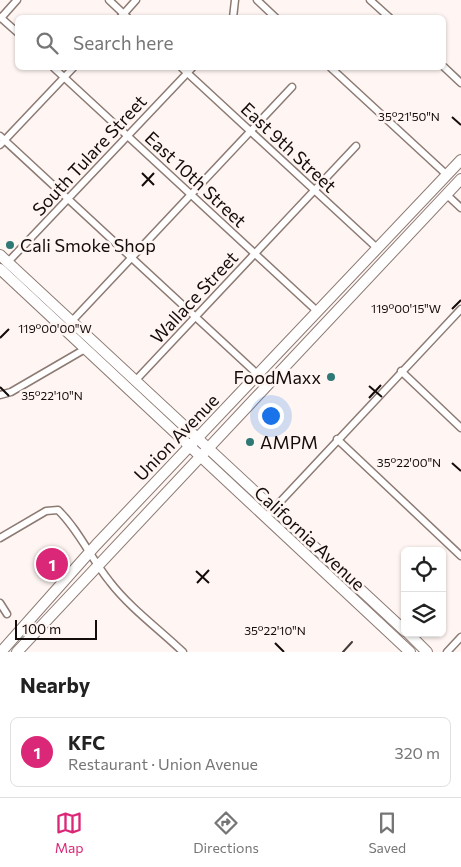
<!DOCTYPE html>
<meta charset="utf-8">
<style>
:root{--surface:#fff;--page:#f2f2f2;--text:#222;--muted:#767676;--line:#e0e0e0;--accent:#db2777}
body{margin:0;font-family:Commissioner,sans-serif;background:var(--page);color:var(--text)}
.controls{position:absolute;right:15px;bottom:15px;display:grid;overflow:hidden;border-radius:8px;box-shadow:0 1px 4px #0004}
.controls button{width:45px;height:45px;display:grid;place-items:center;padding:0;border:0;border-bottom:1px solid var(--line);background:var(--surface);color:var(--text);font:25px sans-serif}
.scale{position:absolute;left:15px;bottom:12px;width:82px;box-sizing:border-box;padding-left:5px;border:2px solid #130c0a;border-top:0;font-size:14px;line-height:18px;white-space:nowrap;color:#130c0a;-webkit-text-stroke:4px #fff6f3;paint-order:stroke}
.you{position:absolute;left:270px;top:415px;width:18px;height:18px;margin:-12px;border:4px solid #fff;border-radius:50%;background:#1a73e8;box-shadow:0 0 0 8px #1a73e833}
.badge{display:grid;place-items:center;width:32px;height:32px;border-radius:50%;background:var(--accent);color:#fff;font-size:16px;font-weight:700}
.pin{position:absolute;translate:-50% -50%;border:2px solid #fff;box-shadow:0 1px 5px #0006}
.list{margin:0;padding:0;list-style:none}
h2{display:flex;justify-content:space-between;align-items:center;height:65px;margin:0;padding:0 20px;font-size:21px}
h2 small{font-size:16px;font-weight:400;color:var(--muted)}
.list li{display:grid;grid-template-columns:32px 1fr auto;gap:15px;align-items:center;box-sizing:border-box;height:70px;margin:0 10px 10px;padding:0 10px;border:1px solid var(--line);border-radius:8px}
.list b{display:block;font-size:19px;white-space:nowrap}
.list p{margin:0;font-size:16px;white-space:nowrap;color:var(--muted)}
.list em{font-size:16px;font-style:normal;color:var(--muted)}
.icon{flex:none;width:28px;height:28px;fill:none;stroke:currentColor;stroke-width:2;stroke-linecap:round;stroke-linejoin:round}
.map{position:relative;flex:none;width:461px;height:652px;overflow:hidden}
.search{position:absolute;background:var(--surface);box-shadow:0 1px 4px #0004;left:15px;right:15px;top:15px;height:55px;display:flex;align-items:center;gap:12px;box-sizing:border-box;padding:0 18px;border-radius:8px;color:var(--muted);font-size:19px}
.sheet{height:145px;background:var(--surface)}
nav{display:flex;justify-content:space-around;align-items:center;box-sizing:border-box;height:70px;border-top:1px solid var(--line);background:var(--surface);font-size:14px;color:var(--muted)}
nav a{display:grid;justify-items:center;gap:2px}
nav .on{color:var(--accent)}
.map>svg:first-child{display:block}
</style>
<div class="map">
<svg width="461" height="652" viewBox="0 0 461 652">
<rect width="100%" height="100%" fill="#fff6f3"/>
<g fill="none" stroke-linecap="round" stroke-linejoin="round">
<g stroke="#8d7a73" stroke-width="9">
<g id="minor">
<path d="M109,0L128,18"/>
<path d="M257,0L276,18"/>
<path d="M370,0L390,18"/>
<path d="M0,17L18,33"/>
<path d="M1,18L17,0"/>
<path d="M120,18L136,0"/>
<path d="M233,18L235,0"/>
<path d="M444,67L461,83"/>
<path d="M54,68L318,312"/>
<path d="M182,68L377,248"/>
<path d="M331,68L447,175"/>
<path d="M0,136L268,384"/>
<path d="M0,145L73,68"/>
<path d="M446,194L461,208"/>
<path d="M8,262L192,68"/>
<path d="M72,321L292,87"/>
<path d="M401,371L461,428"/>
<path d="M136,380L356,146"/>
<path d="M0,395L11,392L85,349"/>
<path d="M337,439L461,556"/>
<path d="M265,518L461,309"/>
<path d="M0,538L46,511L58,510C79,530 91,559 110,582C130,608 159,629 183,652"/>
<path d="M0,603L7,614"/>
<path d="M447,652L461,637"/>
</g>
</g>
<g stroke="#8d7a73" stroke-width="12">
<g id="primary">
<path d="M0,255L405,631"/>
<path d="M0,269L410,652"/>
<path d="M408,633L427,652"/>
</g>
</g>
<g stroke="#8d7a73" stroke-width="12">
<g id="trunk">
<path d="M1,652L96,545L461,160"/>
<path d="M17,652L461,179"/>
</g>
</g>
<use href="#minor" stroke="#fff" stroke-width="6"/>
<use href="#primary" stroke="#fff" stroke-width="10"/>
<use href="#trunk" stroke="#fff" stroke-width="10"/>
<path stroke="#433c39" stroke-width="2" d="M343,652L352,642"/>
</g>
<path fill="none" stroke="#130c0a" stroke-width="2" d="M452,117L461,125M142,173L154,185M142,186L154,173M452,309L461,300M0,338L9,329M369,386L382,397M0,387L9,396M369,398L381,385M452,463L461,471M196,571L209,583M197,583L209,570M275,643L284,652"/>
<g fill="#2e7875" stroke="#fff6f3" stroke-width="2">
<circle cx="10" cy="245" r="5"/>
<circle cx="331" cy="377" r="5"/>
<circle cx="250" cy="442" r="5"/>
</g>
<g text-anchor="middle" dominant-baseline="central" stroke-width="5" stroke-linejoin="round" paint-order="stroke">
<g font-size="18" fill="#130c0a" stroke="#fff6f3">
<text transform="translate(289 147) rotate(43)">East 9th Street</text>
<text transform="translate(89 155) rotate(-47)">South Tulare Street</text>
<text transform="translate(196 179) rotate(43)">East 10th Street</text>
<text transform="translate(194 297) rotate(-47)">Wallace Street</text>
<text transform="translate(176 437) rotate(-46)">Union Avenue</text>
<text transform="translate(310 538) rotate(43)">California Avenue</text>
</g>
<g font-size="18" fill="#130c0a" stroke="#fff6f3" text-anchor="start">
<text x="20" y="245">Cali Smoke Shop</text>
<text x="321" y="377" text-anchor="end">FoodMaxx</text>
<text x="260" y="442">AMPM</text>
</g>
</g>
<g font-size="12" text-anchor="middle" fill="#130c0a" stroke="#fff6f3" stroke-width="5" stroke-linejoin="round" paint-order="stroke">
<text x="409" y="121">35°21'50"N</text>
<text x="406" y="313">119°00'15"W</text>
<text x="55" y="333">119°00'00"W</text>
<text x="52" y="400">35°22'10"N</text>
<text x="409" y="467">35°22'00"N</text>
<text x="275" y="635">35°22'10"N</text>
</g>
</svg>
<div class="controls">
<button><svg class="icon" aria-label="locate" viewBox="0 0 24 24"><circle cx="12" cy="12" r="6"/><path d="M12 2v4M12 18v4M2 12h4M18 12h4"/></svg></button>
<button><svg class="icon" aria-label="layers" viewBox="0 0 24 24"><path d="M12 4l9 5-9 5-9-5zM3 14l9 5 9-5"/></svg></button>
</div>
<div class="scale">100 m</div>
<div class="you"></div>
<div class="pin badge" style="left:52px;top:564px">1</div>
<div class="search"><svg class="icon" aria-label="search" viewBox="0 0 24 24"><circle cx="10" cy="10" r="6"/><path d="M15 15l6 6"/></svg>Search here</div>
</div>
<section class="sheet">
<h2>Nearby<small></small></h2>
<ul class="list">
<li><span class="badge">1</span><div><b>KFC</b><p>Restaurant · Union Avenue</p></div><em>320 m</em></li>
</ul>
</section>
<nav>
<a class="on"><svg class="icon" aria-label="map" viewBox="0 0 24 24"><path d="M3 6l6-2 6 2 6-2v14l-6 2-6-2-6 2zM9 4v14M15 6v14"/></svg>Map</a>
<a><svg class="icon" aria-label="directions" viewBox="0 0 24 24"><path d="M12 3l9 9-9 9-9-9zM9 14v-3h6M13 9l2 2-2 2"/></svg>Directions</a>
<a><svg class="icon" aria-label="saved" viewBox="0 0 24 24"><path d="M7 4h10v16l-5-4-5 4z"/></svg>Saved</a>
</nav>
